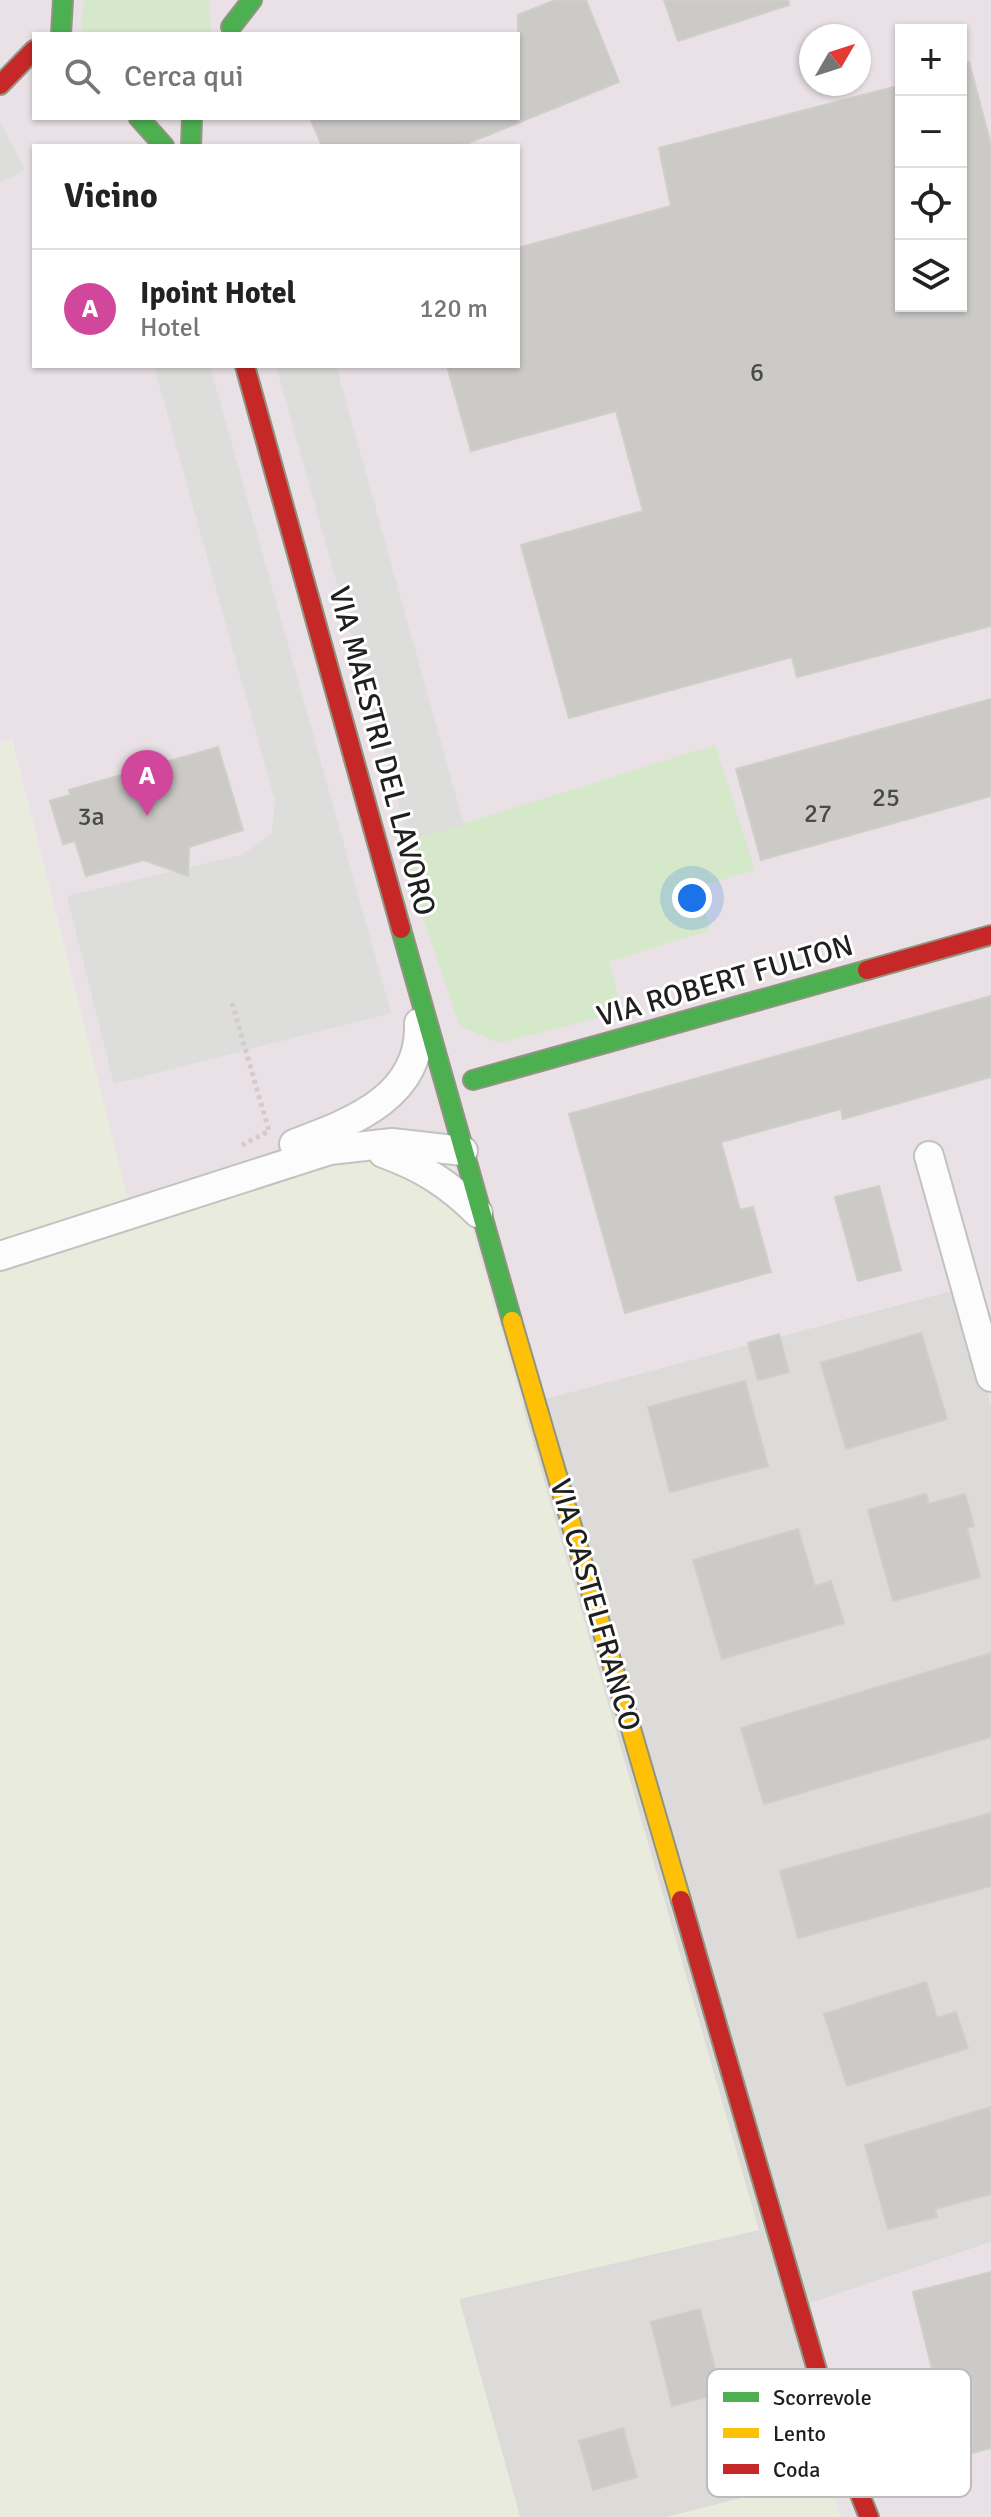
<!DOCTYPE html>
<html lang="it">
<meta charset="utf-8">
<style>
:root{--surface:#fff;--page:#f6f6f6;--text:#222;--muted:#767676;--line:#e0e0e0;--accent:#676765}
body{margin:0;font-family:Signika,sans-serif;background:var(--page);color:var(--text)}
.controls{position:absolute;right:24px;top:24px;display:grid;overflow:hidden;border-radius:0px;box-shadow:0 2px 6px #0004}
.controls button{width:72px;height:72px;display:grid;place-items:center;padding:0;border:0;border-bottom:2px solid var(--line);background:var(--surface);color:var(--text);font:40px sans-serif}
.compass{position:absolute;left:799px;top:24px;width:72px;height:72px;border-radius:50%;background:var(--surface);box-shadow:0 2px 6px #0004;rotate:51deg}
.you{position:absolute;left:692px;top:898px;width:28px;height:28px;margin:-20px;border:6px solid #fff;border-radius:50%;background:#1a73e8;box-shadow:0 0 0 12px #1a73e833}
.badge{display:grid;place-items:center;width:52px;height:52px;border-radius:50%;background:var(--accent);color:#fff;font-size:26px;font-weight:700}
.pin{position:absolute;translate:-50% -66px;filter:drop-shadow(0 2px 4px #0008)}
.pin::after{content:'';position:absolute;top:42px;width:28px;height:24px;background:inherit;clip-path:polygon(0 0,100% 0,50% 100%)}
.list{margin:0;padding:0;list-style:none}
h2{display:flex;justify-content:space-between;align-items:center;height:104px;margin:0;padding:0 32px;font-size:34px}
h2 small{font-size:26px;font-weight:400;color:var(--muted)}
.list li{display:grid;grid-template-columns:52px 1fr auto;gap:24px;align-items:center;box-sizing:border-box;height:120px;padding:0 32px;border-top:2px solid var(--line)}
.list b{display:block;font-size:30px;white-space:nowrap}
.list p{margin:0;font-size:26px;white-space:nowrap;color:var(--muted)}
.list em{font-size:26px;font-style:normal;color:var(--muted)}
.icon{flex:none;width:44px;height:44px;fill:none;stroke:currentColor;stroke-width:2;stroke-linecap:round;stroke-linejoin:round}
.map{position:relative;flex:none;width:991px;height:2517px;overflow:hidden}
.search{position:absolute;background:var(--surface);box-shadow:0 2px 6px #0004;left:32px;top:32px;width:488px;height:88px;display:flex;align-items:center;gap:20px;box-sizing:border-box;padding:0 28px;border-radius:0px;color:var(--muted);font-size:30px}
.panel{position:absolute;background:var(--surface);box-shadow:0 2px 6px #0004;left:32px;top:144px;width:488px;height:224px;border-radius:0px}
.map>svg:first-child{display:block}
</style>
<div class="map">
<svg width="991" height="2517" viewBox="0 0 991 2517">
<rect width="100%" height="100%" fill="#ecece8"/>
<path fill="#dcdbd9" d="M958,1289L991,1405V2242L802,2306L844,2442L826,2477L667,2517H520L459,2299L758,2230L522,1405Z"/>
<g fill="#e9e1e5" fill-rule="evenodd">
<path d="M0,0H991V1405L957,1289L522,1405L132,1215L12,739L0,742ZM901,30H961V306H901ZM34,34H518V118H34ZM811,36H859V84H811ZM34,146H518V366H34Z"/>
<path d="M991,2242V2517H841L826,2477L844,2441L801,2306Z"/>
</g>
<g fill="#e9ecdc">
<path d="M11,739L132,1215L188,1195L447,1142L759,2230L459,2299L520,2517H0V742Z"/>
<path d="M826,2477L841,2517H667Z"/>
</g>
<g fill="#d5e8c9">
<path d="M85,0H209L211,34H83L81,22Z"/>
<path d="M715,745L755,870L699,887L710,930L609,962L622,1012L499,1043L460,1026L398,844Z"/>
</g>
<g fill="#dddddb">
<path d="M0,122L25,170L0,183Z"/>
<path d="M154,366H210L391,1013L114,1084L67,896L242,855L272,833L275,801Z"/>
<path d="M276,366H336L464,825L409,840Z"/>
</g>
<g fill="#cbcac7" stroke="#cfcec9" stroke-width="2">
<path d="M555,0H586L619,82L461,146H322L310,118H518V15Z"/>
<path d="M664,0H788L789,5L678,41Z"/>
<path d="M969,62L991,145V626L797,677L792,657L569,718L521,545L643,511L616,411L471,451L447,366H518V248L671,206L659,148L901,85V306H961V63Z"/>
<path d="M991,699V796L761,860L736,769Z"/>
<path d="M218,747L243,830L189,847L188,876L144,860L86,876L75,841L63,844L50,801L70,795L69,790Z"/>
<path d="M991,996V1077L843,1119L841,1109L721,1142L740,1210L753,1207L771,1272L625,1313L569,1114Z"/>
<path d="M879,1186L901,1270L858,1281L835,1197Z"/>
<path d="M921,1333L947,1419L846,1449L821,1363Z"/>
<path d="M779,1334L789,1372L758,1380L748,1343Z"/>
<path d="M745,1381L768,1466L670,1492L648,1407Z"/>
<path d="M926,1494L929,1504L965,1494L974,1526L967,1528L980,1577L893,1601L868,1510Z"/>
<path d="M798,1529L815,1586L831,1581L844,1623L722,1659L693,1560Z"/>
<path d="M991,1653V1737L764,1804L741,1728Z"/>
<path d="M991,1813V1886L798,1938L780,1871Z"/>
<path d="M926,1982L937,2018L956,2012L968,2048L847,2086L824,2014Z"/>
<path d="M991,2107V2194L935,2209L937,2217L888,2229L865,2145Z"/>
<path d="M991,2272V2448L954,2458L913,2292Z"/>
<path d="M700,2309L721,2393L672,2406L651,2322Z"/>
<path d="M623,2428L637,2477L593,2490L579,2441Z"/>
</g>
<g fill="none" stroke-linecap="round" stroke-linejoin="round">
<g stroke="#c2c2c0" stroke-width="32">
<g id="street">
<path d="M294,1144C352,1122 422,1097 419,1023"/>
<path d="M383,1153C422,1167 449,1184 478,1213"/>
<path d="M929,1156L991,1377"/>
<path d="M0,1256L330,1150L392,1143L463,1151"/>
</g>
</g>
<g stroke="#909581" stroke-width="22">
<g id="fast">
<path d="M231,27L252,0"/>
<path d="M61,34L63,0"/>
<path d="M139,118L164,146"/>
<path d="M191,146L192,118"/>
<path d="M401,929L512,1321"/>
<path d="M473,1080L867,970"/>
</g>
</g>
<g stroke="#909581" stroke-width="22">
<path id="slow" d="M512,1321L681,1900"/>
</g>
<g stroke="#909581" stroke-width="22">
<g id="jam">
<path d="M0,85L34,50"/>
<path d="M245,366L401,929"/>
<path d="M867,970L991,935"/>
<path d="M681,1900L819,2377L842,2450L869,2517"/>
</g>
</g>
<path stroke="#d5cbc8" stroke-width="5" stroke-dasharray="4 4" stroke-linecap="butt" d="M232,1003L269,1131L242,1145"/>
<use href="#street" stroke="#fcfcfc" stroke-width="28"/>
<use href="#fast" stroke="#4caf50" stroke-width="18"/>
<use href="#slow" stroke="#ffc107" stroke-width="18"/>
<use href="#jam" stroke="#c62828" stroke-width="18"/>
</g>
<g text-anchor="middle" dominant-baseline="central" stroke-width="6" stroke-linejoin="round" paint-order="stroke">
<g font-size="26" fill="#4a4a49">
<text x="757" y="373">6</text>
<text x="886" y="798">25</text>
<text x="818" y="814">27</text>
<text x="91" y="817">3a</text>
</g>
<g font-size="30" fill="#1f1f1f" stroke="#fff">
<text transform="translate(382 751) rotate(75)">VIA MAESTRI DEL LAVORO</text>
<text transform="translate(725 981) rotate(-16)">VIA ROBERT FULTON</text>
<text transform="translate(595 1605) rotate(74)">VIA CASTELFRANCO</text>
</g>
</g>
<rect x="707" y="2369" width="264" height="128" rx="12" fill="#fff" stroke="#bcbcbc" stroke-width="2"/>
<rect x="723" y="2392" width="36" height="10" fill="#4caf50"/>
<rect x="723" y="2428" width="36" height="10" fill="#ffc107"/>
<rect x="723" y="2464" width="36" height="10" fill="#c62828"/>
<g font-size="22" fill="#1f1f1f">
<text x="773" y="2405">Scorrevole</text>
<text x="773" y="2441">Lento</text>
<text x="773" y="2477">Coda</text>
</g>
</svg>
<div class="controls">
<button>+</button>
<button>−</button>
<button><svg class="icon" aria-label="locate" viewBox="0 0 24 24"><circle cx="12" cy="12" r="6"/><path d="M12 2v4M12 18v4M2 12h4M18 12h4"/></svg></button>
<button><svg class="icon" aria-label="layers" viewBox="0 0 24 24"><path d="M12 4l9 5-9 5-9-5zM3 14l9 5 9-5"/></svg></button>
</div>
<svg class="compass" viewBox="-18 -18 36 36"><path d="M0-13l5 13h-10z" fill="#e53935"/><path d="M0 13l5-13h-10z" fill="#767676"/></svg>
<div class="you"></div>
<div class="pin badge" style="left:147px;top:816px;background:#d1479c">A</div>
<div class="search"><svg class="icon" aria-label="search" viewBox="0 0 24 24"><circle cx="10" cy="10" r="6"/><path d="M15 15l6 6"/></svg>Cerca qui</div>
<section class="panel">
<h2>Vicino<small></small></h2>
<ul class="list">
<li><span class="badge" style="background:#d1479c">A</span><div><b>Ipoint Hotel</b><p>Hotel</p></div><em>120 m</em></li>
</ul>
</section>
</div>
